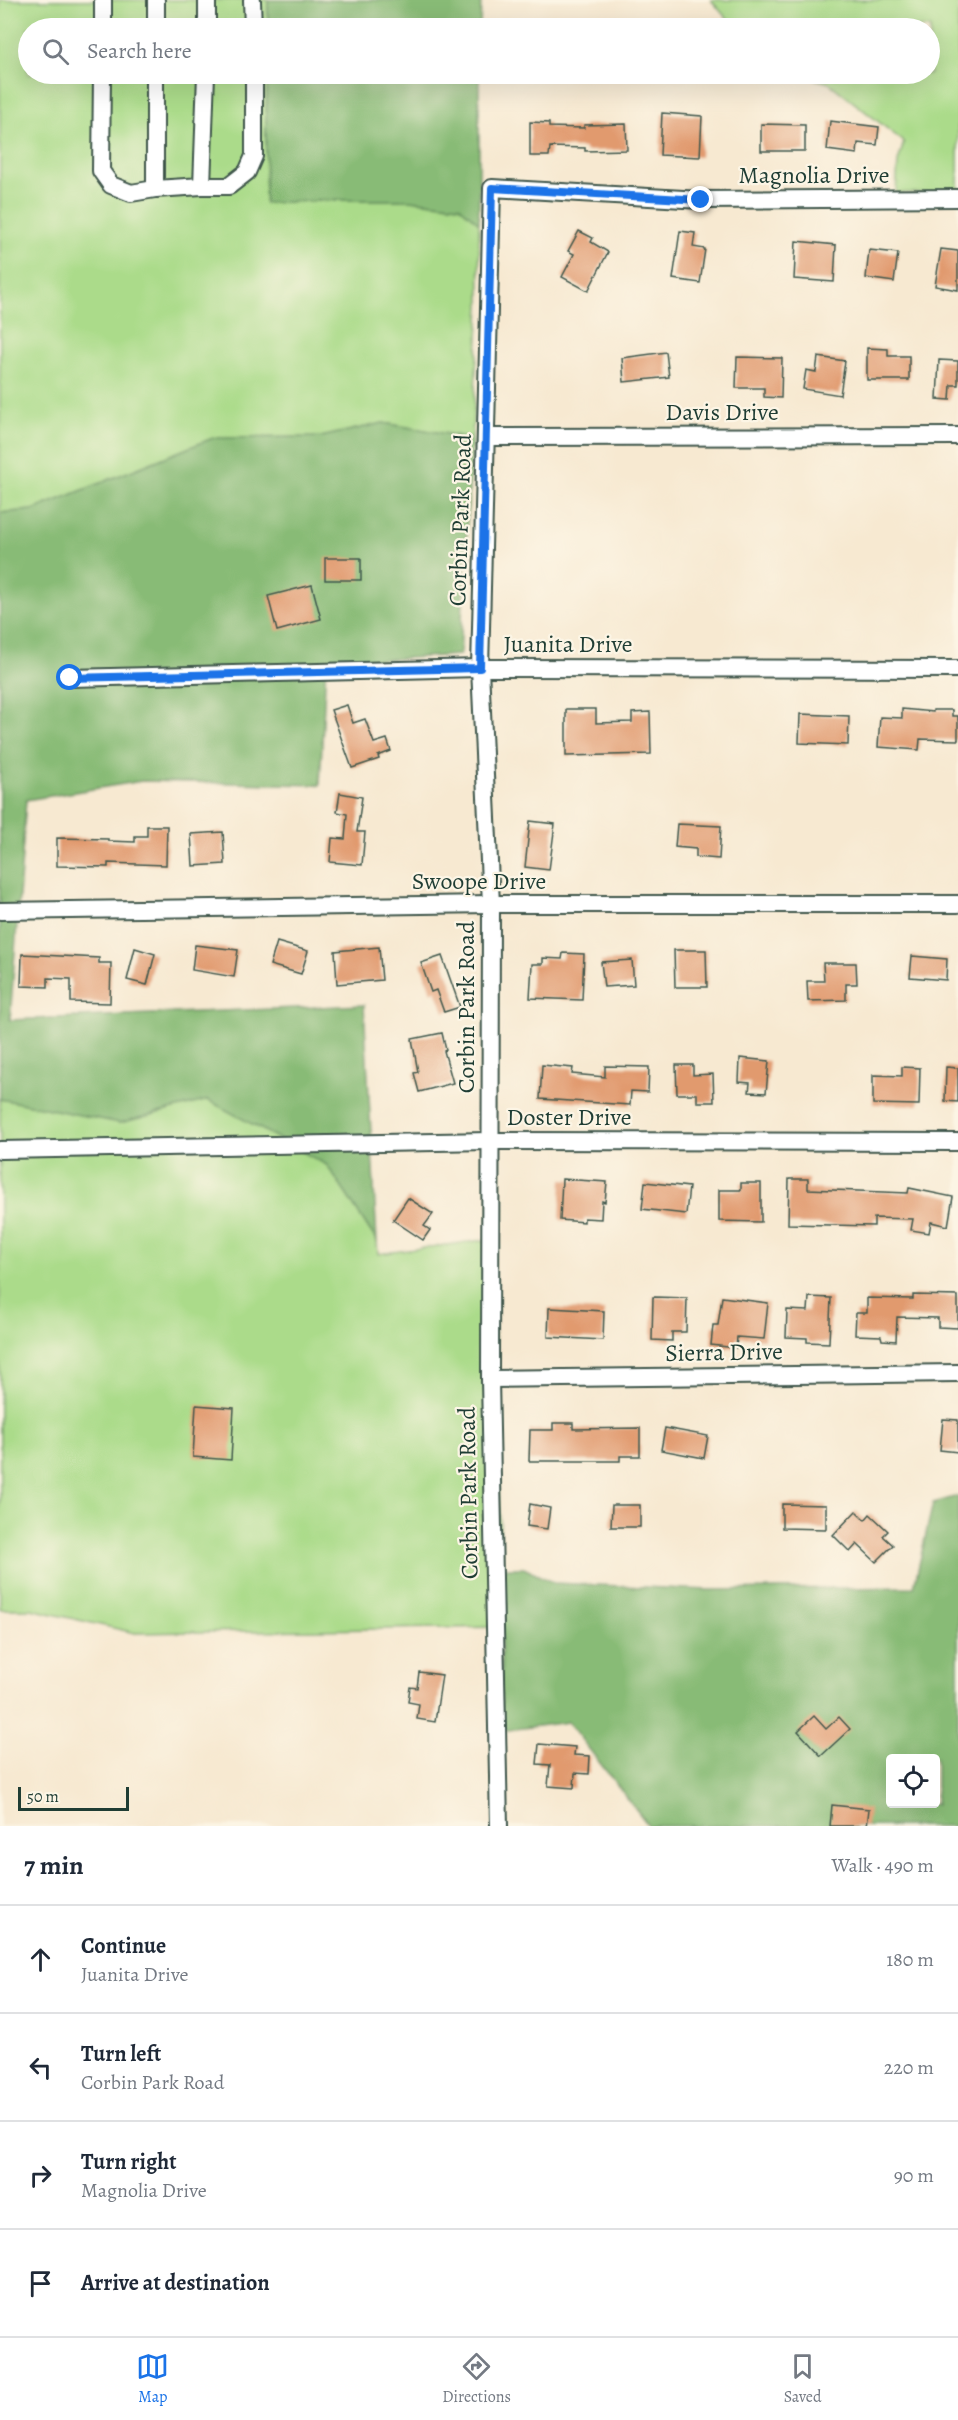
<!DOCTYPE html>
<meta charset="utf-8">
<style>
:root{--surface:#fff;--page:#f6f6f7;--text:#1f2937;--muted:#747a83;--line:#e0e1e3;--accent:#1a73e8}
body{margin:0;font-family:Alegreya,serif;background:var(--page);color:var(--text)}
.controls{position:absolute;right:18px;bottom:18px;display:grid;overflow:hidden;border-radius:6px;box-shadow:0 6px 24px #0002}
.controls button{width:54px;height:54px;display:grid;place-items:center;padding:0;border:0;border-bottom:2px solid var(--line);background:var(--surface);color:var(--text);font:30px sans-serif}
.scale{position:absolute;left:18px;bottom:15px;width:111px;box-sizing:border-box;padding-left:6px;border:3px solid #1f3d34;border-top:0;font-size:16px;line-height:21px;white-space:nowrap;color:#1f3d34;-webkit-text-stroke:4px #fcf5e5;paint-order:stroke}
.stop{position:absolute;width:18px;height:18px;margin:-14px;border:4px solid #1a73e8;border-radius:50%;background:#fff}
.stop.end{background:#1a73e8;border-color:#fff;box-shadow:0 2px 6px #0008}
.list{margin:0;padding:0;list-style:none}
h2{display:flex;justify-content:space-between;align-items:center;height:78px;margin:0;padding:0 24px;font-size:26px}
h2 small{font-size:20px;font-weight:400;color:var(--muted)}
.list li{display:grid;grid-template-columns:39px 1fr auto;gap:18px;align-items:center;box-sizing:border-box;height:108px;padding:0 24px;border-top:2px solid var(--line)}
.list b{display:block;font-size:22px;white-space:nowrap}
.list p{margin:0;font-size:20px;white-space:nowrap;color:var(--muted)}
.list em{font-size:20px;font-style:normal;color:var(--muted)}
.icon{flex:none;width:33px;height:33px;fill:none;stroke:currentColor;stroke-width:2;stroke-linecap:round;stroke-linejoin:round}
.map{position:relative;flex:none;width:958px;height:1826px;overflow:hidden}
.search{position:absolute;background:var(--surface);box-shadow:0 6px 24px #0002;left:18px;right:18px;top:18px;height:66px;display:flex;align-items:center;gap:15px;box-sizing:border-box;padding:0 21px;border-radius:33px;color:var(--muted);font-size:22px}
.sheet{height:510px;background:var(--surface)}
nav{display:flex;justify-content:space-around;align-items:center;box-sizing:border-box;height:84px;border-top:2px solid var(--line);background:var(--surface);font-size:16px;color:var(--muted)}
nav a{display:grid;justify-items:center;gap:3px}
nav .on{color:var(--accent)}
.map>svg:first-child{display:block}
</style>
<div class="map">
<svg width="958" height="1826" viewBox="0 0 958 1826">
<rect width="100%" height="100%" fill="#fcf5e5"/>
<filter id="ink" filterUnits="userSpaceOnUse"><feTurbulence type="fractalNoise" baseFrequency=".0167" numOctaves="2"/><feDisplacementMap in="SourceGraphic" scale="12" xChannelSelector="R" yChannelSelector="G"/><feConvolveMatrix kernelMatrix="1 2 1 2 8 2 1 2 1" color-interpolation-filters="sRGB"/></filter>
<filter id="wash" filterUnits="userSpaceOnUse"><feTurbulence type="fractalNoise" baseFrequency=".008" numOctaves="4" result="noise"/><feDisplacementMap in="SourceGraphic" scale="24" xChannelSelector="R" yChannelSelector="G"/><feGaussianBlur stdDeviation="1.35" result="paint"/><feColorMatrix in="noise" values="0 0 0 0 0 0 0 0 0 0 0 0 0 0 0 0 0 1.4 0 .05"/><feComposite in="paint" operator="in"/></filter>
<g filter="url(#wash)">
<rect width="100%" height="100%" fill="#f7e9d1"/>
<g fill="#abdb8a" stroke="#658c5f" stroke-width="1.5">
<path d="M0,0H268V28H28V74H267L265,203L335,200H410L459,206L479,223L480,305L472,438L383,423L321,437L213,438L33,510L0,513Z"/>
<path d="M711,0H958V192L896,193L898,162L904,142L829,83L797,74H930V28H735Z"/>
<path d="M0,1099L120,1123L208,1100L327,1165L377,1241L378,1254L491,1239L503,1627L135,1633L31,1609H0Z"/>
</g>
<g fill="#88bb76" stroke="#547c55" stroke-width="1.5" fill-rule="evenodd">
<path d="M268,0H481L480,28H268Z"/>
<path d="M267,74H479V223L459,206L410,200H335L265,203Z"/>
<path d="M383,423L472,438L460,655L326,663L320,785L142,781L26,800L10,1020L364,1005L377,1241L327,1165L208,1100L120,1123L0,1099V513L33,510L213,438L321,437Z"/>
<path d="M958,1496V1826H649L568,1722L501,1731V1568H524L554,1583L709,1590L914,1587L933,1503ZM890,1758H936V1804H890Z"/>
</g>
<g id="blocks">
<g fill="#e19a6e">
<path d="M662,113L702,116L700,157L660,155Z"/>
<path d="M830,121L879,127L877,145L858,143L857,154L827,150Z"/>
<path d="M530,122L549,123V127L584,128V125L626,124L627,150L585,151V148L550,147L549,156H530Z"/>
<path d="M761,124L805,125V151H761Z"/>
<path d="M579,231L593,238L591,242L608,252L588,291L562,277L574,254L568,251Z"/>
<path d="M680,231L695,233L693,247L705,249L700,283L673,279Z"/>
<path d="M796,241L836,245L834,282L794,279Z"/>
<path d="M941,249L958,251V290L935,286Z"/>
<path d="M869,250L898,253L894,282L866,278Z"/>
<path d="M867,348L888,349V356H909V380H867Z"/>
<path d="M666,352L669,377L624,382L622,358Z"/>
<path d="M737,357L782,358L781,398L764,397V388H736Z"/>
<path d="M818,357L845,361L840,395L803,389L806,370L816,372Z"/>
<path d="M939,360L958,361V385H951L950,400L937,399Z"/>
<rect x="325" y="558" width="36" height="22"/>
<path d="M312,585L321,619L277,631L268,596Z"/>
<path d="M347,705L353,723L365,719L374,743L387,739L391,751L378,756L379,759L352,768L331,710Z"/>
<path d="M566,709H596V723L632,722V713L650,712L651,754L566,756Z"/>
<path d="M902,709L933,712V710H952V716H958V740L920,739L919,750L878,747L880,717L902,718Z"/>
<path d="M800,714L849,716L848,745L799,743Z"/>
<path d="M340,793L362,797L357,832H365L362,865L330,862L332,838L345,839L347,814L337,812Z"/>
<path d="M530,821L555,824L549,870L525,867Z"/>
<path d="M677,824L721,826L719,859L696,857V849L675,847Z"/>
<path d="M147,826H167L166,865L108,863V867L57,866V838L108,839V841L135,842V836H147Z"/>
<path d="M223,832L225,864L193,866L191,834Z"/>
<path d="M277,942L308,951L301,974L270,965Z"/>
<path d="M195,945L238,950L234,977L192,970Z"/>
<path d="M379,947L382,980L337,984L335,951Z"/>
<path d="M135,948L155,954L147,985L127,980Z"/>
<path d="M674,950H706L707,987H675Z"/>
<path d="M563,953L584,954L582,1000L530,998L532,964H543V958L562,959Z"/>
<path d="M22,954L99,958V963H111L110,1003L71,1002V979L48,978V987L21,986Z"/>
<path d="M442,956L460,1007L444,1012L436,990L431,992L421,963Z"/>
<path d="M912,956L947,959L946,980L910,977Z"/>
<path d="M632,960L634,985L604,987L601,962Z"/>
<path d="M823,963H856L857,984H846V1000L808,1001L807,981H824Z"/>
<path d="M442,1033L446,1050L444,1051L453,1083L419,1092L414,1073L418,1072L412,1039Z"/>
<path d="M740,1058L769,1061L766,1093L749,1092L750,1083L739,1082Z"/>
<path d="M542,1065L573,1068L572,1074L605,1077V1066L649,1067L648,1092L631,1091L630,1105L540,1099Z"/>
<path d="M676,1065H693V1075L713,1074L714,1102H697V1094H677Z"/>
<path d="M902,1067L920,1068L919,1105L873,1104V1075L902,1076Z"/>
<path d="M946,1067L958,1068V1102L945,1101Z"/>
<path d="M562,1179L607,1182L605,1202L602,1201L601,1219L584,1218V1222L560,1220Z"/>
<path d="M789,1179H808V1189L908,1193L909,1188L953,1197L948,1226L931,1222L929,1233L911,1230L913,1219L874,1218V1226L788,1224Z"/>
<path d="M645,1182L689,1187L686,1214L642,1209Z"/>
<path d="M741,1183H761V1222L719,1221V1190H741Z"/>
<path d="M408,1198L433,1214L424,1226L430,1230L423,1240L393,1220Z"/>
<path d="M913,1295L958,1296V1328L938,1327V1318L897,1317L896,1341L882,1340L881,1336L855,1335L856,1313H867V1298L913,1299Z"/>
<path d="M653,1297L687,1298L686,1332H672V1341L652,1340Z"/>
<path d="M722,1297L768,1303L764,1339L737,1337L736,1348L711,1345L713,1325H718Z"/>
<path d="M809,1297L831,1298L829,1343L807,1342V1338L786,1337L787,1310L808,1311Z"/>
<path d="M549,1308L604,1311L603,1340L548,1337Z"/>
<path d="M196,1405L234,1408L231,1460L193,1457Z"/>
<path d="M943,1419L958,1420V1452L940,1450Z"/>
<path d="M553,1423H573V1429L640,1428V1456H620V1461H529L530,1430H553Z"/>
<path d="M665,1428L708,1436L704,1458L661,1450Z"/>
<path d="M530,1504L550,1508L547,1529L527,1526Z"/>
<path d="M782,1504L826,1505V1529L782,1528Z"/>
<path d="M612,1505H640V1527H611Z"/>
<path d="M856,1511L865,1520L870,1514L888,1531L883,1536L893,1545L876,1562L857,1544L850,1552L833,1535Z"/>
<path d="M419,1672L442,1675L435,1722L417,1719L419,1704L408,1702L410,1687L417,1688Z"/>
<path d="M814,1716L826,1729L839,1717L850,1729L821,1756L798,1731Z"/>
<path d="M539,1744L575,1747L574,1755L590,1756L589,1774L575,1773L574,1788L548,1786L550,1765L537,1764Z"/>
<path d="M832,1805L869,1809L867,1826H830Z"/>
</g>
</g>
</g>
<g filter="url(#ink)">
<use href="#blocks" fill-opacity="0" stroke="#3f574c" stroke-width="1.5"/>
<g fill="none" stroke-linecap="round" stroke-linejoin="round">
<g stroke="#3f574c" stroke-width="20">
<g id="street">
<path d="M252,0L253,28"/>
<path d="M103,28V0"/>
<path d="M156,28V0"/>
<path d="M207,28V0"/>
<path d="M102,74L101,171L111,185L131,193L155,189"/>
<path d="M155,74V189L202,186L206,74"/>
<path d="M202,186H229L247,172L254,156V74"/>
<path d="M486,437L958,436"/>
<path d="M70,678L480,668L958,669"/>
<path d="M0,911L491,904H958"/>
<path d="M0,1150L489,1141L958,1142"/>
<path d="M490,1379L958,1373"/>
<path d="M499,1826L490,1379L491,904L480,668L492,188L701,200L958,198"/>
</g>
</g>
<use href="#street" stroke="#fff" stroke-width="16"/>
</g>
</g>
<g fill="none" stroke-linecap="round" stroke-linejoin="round" filter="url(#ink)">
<path stroke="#1a73e8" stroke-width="8" d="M70,678L480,668L492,188L701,200"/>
</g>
<g text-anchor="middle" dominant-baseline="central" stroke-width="4.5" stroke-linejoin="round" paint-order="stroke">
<g font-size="24" fill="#1f3d34" stroke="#fcf5e5">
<text x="814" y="175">Magnolia Drive</text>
<text x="722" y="412">Davis Drive</text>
<text transform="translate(460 520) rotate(-88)">Corbin Park Road</text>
<text x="568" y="644">Juanita Drive</text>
<text x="479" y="881">Swoope Drive</text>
<text transform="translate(466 1007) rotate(-90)">Corbin Park Road</text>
<text x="569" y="1117">Doster Drive</text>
<text transform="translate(724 1352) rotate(-1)">Sierra Drive</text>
<text transform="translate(468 1493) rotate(-91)">Corbin Park Road</text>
</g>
</g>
</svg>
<div class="controls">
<button><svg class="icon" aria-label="locate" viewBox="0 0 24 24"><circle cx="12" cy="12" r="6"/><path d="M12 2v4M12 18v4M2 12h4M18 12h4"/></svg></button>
</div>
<div class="scale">50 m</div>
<div class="stop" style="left:70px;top:678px"></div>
<div class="stop end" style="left:701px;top:200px"></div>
<div class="search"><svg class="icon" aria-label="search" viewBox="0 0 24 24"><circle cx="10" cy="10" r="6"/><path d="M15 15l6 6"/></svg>Search here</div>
</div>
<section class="sheet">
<h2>7 min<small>Walk · 490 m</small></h2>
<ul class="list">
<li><svg class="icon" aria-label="ahead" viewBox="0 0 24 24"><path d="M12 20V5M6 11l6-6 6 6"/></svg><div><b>Continue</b><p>Juanita Drive</p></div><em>180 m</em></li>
<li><svg class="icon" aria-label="left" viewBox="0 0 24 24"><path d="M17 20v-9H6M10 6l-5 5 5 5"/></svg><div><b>Turn left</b><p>Corbin Park Road</p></div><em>220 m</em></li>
<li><svg class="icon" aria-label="right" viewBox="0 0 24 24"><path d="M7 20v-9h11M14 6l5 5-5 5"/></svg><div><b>Turn right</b><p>Magnolia Drive</p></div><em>90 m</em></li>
<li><svg class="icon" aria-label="arrive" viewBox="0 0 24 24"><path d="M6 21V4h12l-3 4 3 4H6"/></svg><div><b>Arrive at destination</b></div></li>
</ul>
</section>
<nav>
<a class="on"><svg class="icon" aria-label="map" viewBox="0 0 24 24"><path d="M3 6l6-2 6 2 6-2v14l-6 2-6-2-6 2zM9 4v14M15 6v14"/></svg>Map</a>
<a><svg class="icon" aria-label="directions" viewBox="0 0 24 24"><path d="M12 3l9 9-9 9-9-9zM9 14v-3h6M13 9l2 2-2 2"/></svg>Directions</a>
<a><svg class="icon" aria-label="saved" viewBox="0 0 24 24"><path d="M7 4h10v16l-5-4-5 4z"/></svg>Saved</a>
</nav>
